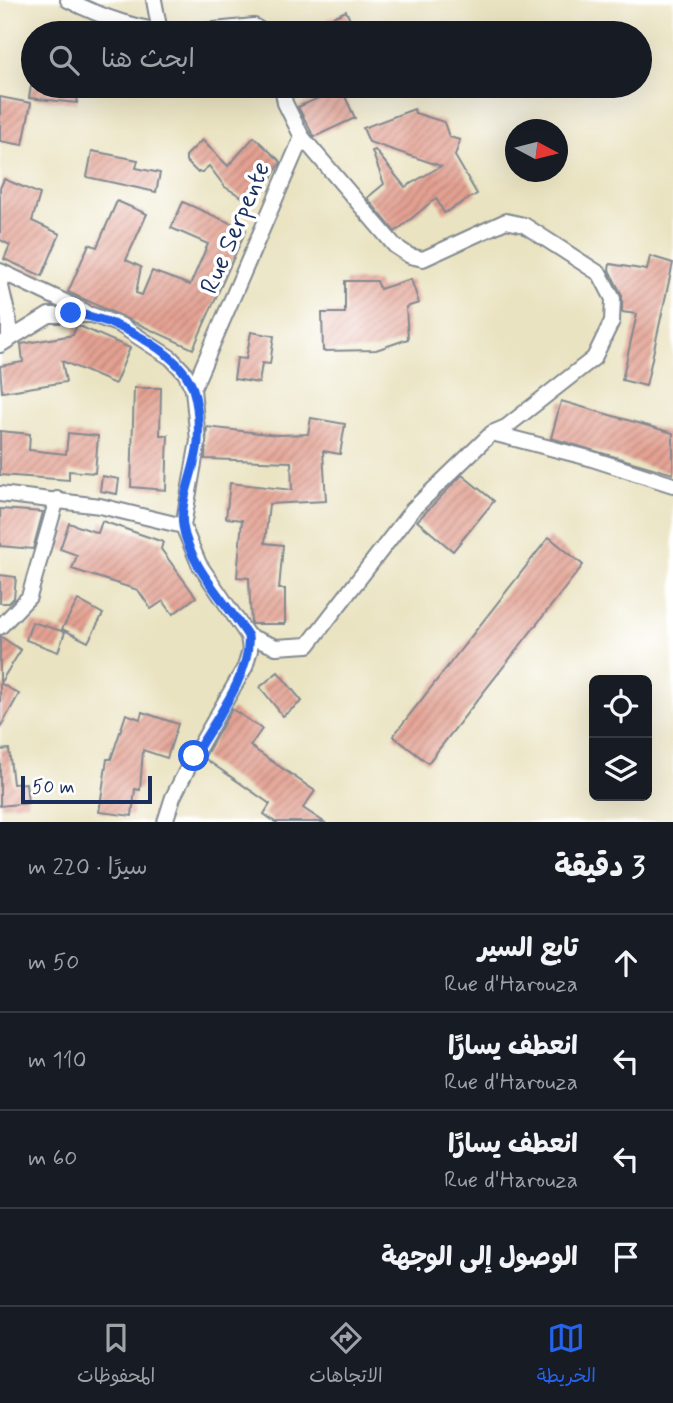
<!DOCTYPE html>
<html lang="ar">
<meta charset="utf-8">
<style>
:root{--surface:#171b24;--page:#242831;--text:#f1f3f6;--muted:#9ea1a6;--line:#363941;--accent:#2563eb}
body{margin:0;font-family:Mynerve,"Playpen Sans Arabic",sans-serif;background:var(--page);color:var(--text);direction:rtl}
.controls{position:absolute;right:21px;bottom:21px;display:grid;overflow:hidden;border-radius:10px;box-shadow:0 7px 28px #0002}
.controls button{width:63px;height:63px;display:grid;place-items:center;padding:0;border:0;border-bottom:2px solid var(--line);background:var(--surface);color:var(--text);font:35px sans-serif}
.compass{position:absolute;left:505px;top:119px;width:63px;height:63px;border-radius:50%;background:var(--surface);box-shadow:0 7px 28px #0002;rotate:97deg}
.scale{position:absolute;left:21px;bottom:18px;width:131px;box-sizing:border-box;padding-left:7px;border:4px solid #1b2f5e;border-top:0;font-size:19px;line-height:24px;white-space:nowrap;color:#1b2f5e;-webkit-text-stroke:5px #fff;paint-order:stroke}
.stop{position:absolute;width:21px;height:21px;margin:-16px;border:5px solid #2563eb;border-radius:50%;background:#fff}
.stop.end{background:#2563eb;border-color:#fff;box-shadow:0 2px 7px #0008}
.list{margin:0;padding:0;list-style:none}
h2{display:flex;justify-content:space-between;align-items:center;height:91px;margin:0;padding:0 28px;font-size:30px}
h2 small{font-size:23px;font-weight:400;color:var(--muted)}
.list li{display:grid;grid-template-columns:46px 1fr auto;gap:21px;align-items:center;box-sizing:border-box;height:98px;padding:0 28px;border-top:2px solid var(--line)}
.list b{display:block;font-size:26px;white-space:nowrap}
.list p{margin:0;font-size:23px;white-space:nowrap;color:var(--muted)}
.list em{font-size:23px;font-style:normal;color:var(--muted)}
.icon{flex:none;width:38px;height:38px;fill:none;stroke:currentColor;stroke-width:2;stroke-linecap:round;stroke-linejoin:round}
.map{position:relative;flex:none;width:673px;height:822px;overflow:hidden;direction:ltr}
.search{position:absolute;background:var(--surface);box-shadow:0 7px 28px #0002;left:21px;right:21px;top:21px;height:77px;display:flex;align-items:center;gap:18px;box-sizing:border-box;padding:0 24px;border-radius:38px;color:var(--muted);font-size:26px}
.sheet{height:483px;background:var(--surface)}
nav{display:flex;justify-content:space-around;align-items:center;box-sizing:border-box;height:98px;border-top:2px solid var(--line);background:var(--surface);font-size:19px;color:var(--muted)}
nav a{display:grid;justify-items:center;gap:4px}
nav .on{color:var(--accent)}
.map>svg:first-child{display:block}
</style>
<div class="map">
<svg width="673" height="822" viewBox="0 0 673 822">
<defs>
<pattern id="building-hatch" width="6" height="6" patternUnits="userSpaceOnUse" patternTransform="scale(1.75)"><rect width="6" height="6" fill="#e4a192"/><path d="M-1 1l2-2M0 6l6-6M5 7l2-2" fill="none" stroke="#b8847a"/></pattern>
</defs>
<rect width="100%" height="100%" fill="#fff"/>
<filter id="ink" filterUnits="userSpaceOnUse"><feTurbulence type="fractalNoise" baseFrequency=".0143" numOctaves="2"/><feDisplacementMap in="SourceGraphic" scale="14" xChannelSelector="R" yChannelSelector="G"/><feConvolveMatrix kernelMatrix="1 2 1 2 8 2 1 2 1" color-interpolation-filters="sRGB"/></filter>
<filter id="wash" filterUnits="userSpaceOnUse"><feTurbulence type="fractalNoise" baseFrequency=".00686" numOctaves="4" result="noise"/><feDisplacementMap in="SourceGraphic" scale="28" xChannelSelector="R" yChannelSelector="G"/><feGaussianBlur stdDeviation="1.57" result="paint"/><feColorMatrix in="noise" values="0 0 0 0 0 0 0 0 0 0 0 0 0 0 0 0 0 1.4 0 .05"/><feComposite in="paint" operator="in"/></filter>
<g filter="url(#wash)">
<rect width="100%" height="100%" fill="#eae3c1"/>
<g id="blocks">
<g fill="url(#building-hatch)">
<path d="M346,11L356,33H332L326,20Z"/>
<path d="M31,86H79L77,103L29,98Z"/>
<path d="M341,88L355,118L314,137L298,107Z"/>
<path d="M0,97L31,103L23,145L0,141Z"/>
<path d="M414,109L415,113L444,122L449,137L460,140L455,156L477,194L444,213L436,198L395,232L367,198L384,184L372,151L375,150L405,187L441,166L369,142L363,128Z"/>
<path d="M254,137L281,162L270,180L264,174L249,201L225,187L209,166L202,172H197L186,161V156L202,140L228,166Z"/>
<path d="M92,151L138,160L136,168L160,173L156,192L87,177Z"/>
<path d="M4,179L40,194L32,221L60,234L42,276L4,259L10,245L0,240V188Z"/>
<path d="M117,201L147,214L126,260L141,267L136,293L142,295L152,271L190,285L208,244L171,228L183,202L246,230L193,349L68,292L89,244L97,247Z"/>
<path d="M650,256L673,263L646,386L622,380L637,314L622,312V295L609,270L610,264L647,270Z"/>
<path d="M411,279L419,303L406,307L408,339L376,350L323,351L322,313H345V281H377L380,289Z"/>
<path d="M77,325L130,348L115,384L62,361L66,382L2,392L0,366L23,362L21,344L73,335Z"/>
<path d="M251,332L274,336L270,364L262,363L259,383L234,379L237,358L246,359Z"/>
<path d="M134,388H161L160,435H168L166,490L131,487Z"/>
<path d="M561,401L673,433V474L551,438Z"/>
<path d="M311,418L345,424L340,454L323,451L326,501L269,504L265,543L283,545L279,589H285V624H251L249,578L237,577L242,520L226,518L230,483L292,490L291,462L205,459L207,427L277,435L308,434Z"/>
<path d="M0,431L30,434L29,450L66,454L68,433L98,436L95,473L69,471V480L0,475Z"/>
<path d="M462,475L494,501L453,551L417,521Z"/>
<path d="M102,476L119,479L117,494L100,491Z"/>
<path d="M0,509L43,512L33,549L0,546Z"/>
<path d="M102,521L163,542L161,549L196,597L173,614L163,601L151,609L138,590L72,569L77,555L60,549L69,523L98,533Z"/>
<path d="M549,537L583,565L428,763L393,736Z"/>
<path d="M0,575L16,577L14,598L9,603H0Z"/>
<path d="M78,600L103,614L88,642L62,629Z"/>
<path d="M32,622L65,632L58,652L26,640Z"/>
<path d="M0,636L21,650L0,683Z"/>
<path d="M278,672L302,701L283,716L260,687Z"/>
<path d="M0,683L19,694L0,728Z"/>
<path d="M232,709L262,729L250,746L315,791L303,808L324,822H275L264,814L270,804L204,758Z"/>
<path d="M142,712L178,724L167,758L143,750L140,790L135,789L132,816L99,812L107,759H111L126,714L140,719Z"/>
<path d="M9,749L13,784L26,783L28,803L0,806V750Z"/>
</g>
</g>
</g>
<g filter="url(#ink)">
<use href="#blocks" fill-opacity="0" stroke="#828990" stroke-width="2"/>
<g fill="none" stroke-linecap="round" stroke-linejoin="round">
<g stroke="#828990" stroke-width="18">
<g id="minor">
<path d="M68,0C101,17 142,31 180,33"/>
<path d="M154,0L160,32"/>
<path d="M185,33L254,26L265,33"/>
<path d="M302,137L395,246L410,256L423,259L506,221L524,225L600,274L613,299L612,321L594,358L506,427L492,433"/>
<path d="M0,271L84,311"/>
<path d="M0,282L9,321V339"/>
<path d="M0,345L49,315H92L120,325L171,358L185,373L193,389L198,441L183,526L199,564L248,636L250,650L245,667L194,756L173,797L165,822"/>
<path d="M193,389L302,137L285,103L282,86"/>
<path d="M0,494L100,506L183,526"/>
<path d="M0,627L29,597L57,499"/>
<path d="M248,636L276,647L308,645L413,509L492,433L589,458L673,485"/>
</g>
</g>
<use href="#minor" stroke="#fff" stroke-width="14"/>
</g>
</g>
<g fill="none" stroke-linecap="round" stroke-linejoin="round" filter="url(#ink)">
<path stroke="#2563eb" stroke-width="9" d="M71,313C110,317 180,350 193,389C198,405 199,426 198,442C196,469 179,499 183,526C189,566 227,603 248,636C252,674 213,723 194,756"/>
</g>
<g text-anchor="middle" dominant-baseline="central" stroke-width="7" stroke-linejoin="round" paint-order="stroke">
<g font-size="26" fill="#1b2f5e" stroke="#fff">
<text transform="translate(236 228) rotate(-67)">Rue Serpente</text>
</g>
</g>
</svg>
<div class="controls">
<button><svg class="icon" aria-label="locate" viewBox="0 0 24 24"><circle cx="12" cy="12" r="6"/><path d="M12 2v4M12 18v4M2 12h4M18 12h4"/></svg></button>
<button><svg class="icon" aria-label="layers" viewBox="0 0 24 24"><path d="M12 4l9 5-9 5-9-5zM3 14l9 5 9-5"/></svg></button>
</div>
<svg class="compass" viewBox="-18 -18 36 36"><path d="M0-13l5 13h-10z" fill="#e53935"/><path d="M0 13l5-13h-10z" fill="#9ea1a6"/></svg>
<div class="scale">50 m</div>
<div class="stop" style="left:194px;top:756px"></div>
<div class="stop end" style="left:71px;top:313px"></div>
<div class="search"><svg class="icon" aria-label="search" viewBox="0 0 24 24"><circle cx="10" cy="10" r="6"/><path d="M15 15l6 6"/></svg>ابحث هنا</div>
</div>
<section class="sheet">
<h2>3 دقيقة<small>سيرًا · 220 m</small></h2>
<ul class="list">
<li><svg class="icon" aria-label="ahead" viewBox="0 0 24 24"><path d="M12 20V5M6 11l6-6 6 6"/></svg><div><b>تابع السير</b><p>Rue d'Harouza</p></div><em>50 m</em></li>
<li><svg class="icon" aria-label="left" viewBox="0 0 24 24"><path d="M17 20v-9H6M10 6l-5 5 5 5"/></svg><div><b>انعطف يسارًا</b><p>Rue d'Harouza</p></div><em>110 m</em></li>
<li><svg class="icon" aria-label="left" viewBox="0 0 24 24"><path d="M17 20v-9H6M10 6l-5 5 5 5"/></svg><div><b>انعطف يسارًا</b><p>Rue d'Harouza</p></div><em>60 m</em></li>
<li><svg class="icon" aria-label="arrive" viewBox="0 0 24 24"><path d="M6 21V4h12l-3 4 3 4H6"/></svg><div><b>الوصول إلى الوجهة</b></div></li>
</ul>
</section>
<nav>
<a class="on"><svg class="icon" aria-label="map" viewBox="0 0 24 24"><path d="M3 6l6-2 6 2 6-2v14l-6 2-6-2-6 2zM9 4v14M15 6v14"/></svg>الخريطة</a>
<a><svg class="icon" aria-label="directions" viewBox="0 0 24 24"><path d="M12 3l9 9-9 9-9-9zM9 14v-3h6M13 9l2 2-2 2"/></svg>الاتجاهات</a>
<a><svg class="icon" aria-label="saved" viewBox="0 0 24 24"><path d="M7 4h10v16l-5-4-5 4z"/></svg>المحفوظات</a>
</nav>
